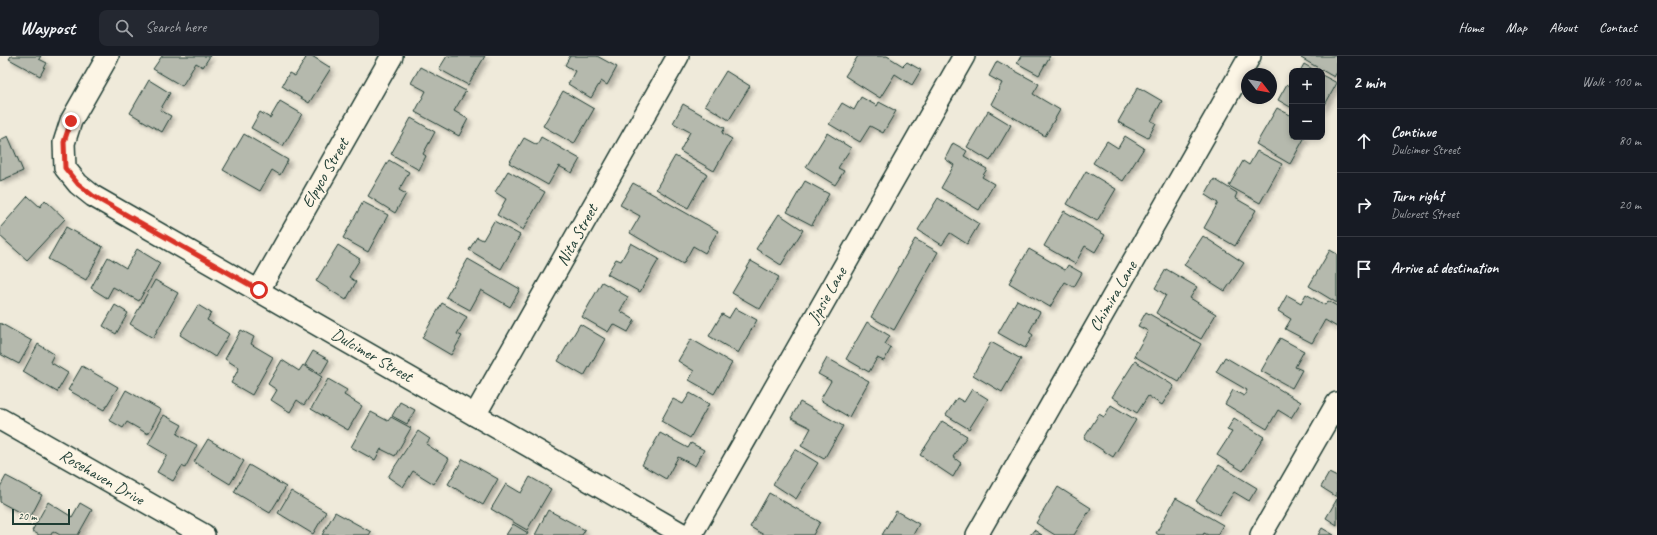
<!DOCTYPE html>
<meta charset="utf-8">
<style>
:root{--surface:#171b24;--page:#242831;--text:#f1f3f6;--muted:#9ea1a6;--line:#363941}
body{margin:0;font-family:Caveat,sans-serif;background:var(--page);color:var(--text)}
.controls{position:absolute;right:12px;top:12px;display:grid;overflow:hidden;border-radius:8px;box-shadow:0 2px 6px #0003}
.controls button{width:36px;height:36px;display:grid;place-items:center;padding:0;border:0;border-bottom:1px solid var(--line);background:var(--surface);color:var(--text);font:20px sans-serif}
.compass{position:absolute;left:1241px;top:12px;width:36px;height:36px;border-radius:50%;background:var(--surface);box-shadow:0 2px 6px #0003;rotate:121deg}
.scale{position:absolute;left:12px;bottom:10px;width:58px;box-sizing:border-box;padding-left:4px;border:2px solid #1f3d34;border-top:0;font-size:11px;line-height:14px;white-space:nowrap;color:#1f3d34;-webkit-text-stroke:3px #fcf5e5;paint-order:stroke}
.stop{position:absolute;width:12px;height:12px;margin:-9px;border:3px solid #d93025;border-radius:50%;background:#fff}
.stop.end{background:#d93025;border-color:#fff;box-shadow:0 1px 4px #0008}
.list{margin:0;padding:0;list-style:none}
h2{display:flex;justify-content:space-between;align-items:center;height:52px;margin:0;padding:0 16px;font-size:17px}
h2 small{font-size:13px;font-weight:400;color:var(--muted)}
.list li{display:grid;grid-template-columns:26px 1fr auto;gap:12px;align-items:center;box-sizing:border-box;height:64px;padding:0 16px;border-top:1px solid var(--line)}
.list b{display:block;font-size:15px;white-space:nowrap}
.list p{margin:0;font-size:13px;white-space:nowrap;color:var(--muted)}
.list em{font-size:13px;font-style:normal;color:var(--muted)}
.icon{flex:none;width:22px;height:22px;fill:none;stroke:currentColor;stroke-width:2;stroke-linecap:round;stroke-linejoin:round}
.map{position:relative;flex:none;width:1337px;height:479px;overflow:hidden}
header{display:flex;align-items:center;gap:24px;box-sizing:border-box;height:56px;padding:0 20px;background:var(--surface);border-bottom:1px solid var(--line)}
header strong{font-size:19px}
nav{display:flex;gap:22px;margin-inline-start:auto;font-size:14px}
.search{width:280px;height:36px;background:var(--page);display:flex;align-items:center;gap:10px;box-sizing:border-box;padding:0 14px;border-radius:8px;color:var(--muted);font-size:15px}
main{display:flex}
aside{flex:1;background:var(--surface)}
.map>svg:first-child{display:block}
</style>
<header>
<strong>Waypost</strong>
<div class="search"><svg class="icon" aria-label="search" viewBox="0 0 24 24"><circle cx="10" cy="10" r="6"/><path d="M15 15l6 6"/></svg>Search here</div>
<nav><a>Home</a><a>Map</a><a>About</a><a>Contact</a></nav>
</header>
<main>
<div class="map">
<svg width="1337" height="479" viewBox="0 0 1337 479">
<defs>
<filter id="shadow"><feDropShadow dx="3.5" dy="3.5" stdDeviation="2" flood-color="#0004"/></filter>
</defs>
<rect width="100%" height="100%" fill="#efeada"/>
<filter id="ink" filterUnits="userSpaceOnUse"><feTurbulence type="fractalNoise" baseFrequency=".025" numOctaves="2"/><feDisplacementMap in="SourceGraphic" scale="8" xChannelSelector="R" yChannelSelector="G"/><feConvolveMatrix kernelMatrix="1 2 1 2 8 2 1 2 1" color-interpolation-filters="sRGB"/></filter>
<g filter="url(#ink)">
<g fill="#b5b9ad" stroke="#1f3d34" filter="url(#shadow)">
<path d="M11,0H41L39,3L47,7L40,20L9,3Z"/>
<path d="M162,0H210L203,11L196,7L182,30L153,13Z"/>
<path d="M307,0H312L331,12L309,47L282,30L289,17L295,20Z"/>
<path d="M447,0H485L468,29L439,13Z"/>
<path d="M570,0H597L617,11L607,29L601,25L591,42L568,28L575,15L565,9Z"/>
<path d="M858,0H887L903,10L907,6L921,14L912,29L895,18L880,42L845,20Z"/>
<path d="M1021,0H1050L1039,19L1017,7Z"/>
<path d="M1303,0H1337V16L1334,21L1301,2Z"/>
<path d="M997,5L1039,28L1033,38L1060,54L1045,80L991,48L1002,27L989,20Z"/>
<path d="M1304,8L1316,15H1300Z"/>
<path d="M420,11L466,35L454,55L468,63L459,80L415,56L426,35L411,27Z"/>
<path d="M726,15L750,30L729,64L705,49Z"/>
<path d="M1322,19L1337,27L1322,54Z"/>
<path d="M149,24L170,37L160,54L171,60L162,76L130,57Z"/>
<path d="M1287,28L1291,31L1292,29V52L1278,44Z"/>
<path d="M1138,31L1162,45L1151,65L1156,67L1148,82L1118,66Z"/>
<path d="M563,35L594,53L574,88L543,70Z"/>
<path d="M861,41L877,50L879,46L896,55L883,77L870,70L860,86L829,68L842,47L854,54Z"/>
<path d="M280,45L302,58L283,90L251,72L260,56L270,62Z"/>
<path d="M683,48L725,72L722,77L732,83L714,115L680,95L690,76L673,67Z"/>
<path d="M1277,52L1292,60V81H1305L1290,108L1256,88Z"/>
<path d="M988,55L1011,69L990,105L967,91Z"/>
<path d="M411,62L435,76L423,98L426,100L419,114L391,98Z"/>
<path d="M827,77L851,92L838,112L844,115L835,129L806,111Z"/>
<path d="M244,78L288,104L280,119L272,114L260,135L223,114Z"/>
<path d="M8,80L23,115L0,125V84Z"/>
<path d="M1125,80L1144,92L1123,125L1093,107L1107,85L1118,92Z"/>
<path d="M541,81L580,103L572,117L559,110L548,129L509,107L524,82L537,89Z"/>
<path d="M953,87L967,95L964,100L987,113L982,121L994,128L979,154L941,132L954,109L945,103Z"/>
<path d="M1257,95L1282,108L1260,147L1229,130L1243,105L1249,109Z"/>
<path d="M675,100L707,118L688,152L656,133Z"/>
<path d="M389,104L409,116L399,134L406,138L395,157L368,140Z"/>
<path d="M508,115L545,136L523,174L497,159L506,143L495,136Z"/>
<path d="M1086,115L1116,133L1097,165L1067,148Z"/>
<path d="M1214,123L1237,137L1235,142L1256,154L1235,190L1204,172L1218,147L1205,139Z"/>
<path d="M805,125L829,138L812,169L787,156Z"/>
<path d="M633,127L718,175L705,197L693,190L683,208L630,177L640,160L620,149Z"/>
<path d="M28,140L40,151L45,144L65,163L27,204L0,180V172Z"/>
<path d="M938,142L979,168L967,188L950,177L942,189L918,174Z"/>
<path d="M363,146L388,159L368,196L343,182Z"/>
<path d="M1064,155L1105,179L1095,196L1085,190L1075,208L1044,190Z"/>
<path d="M779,158L803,174L781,209L756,193Z"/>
<path d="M494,165L520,179L501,213L469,194L477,181L483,184Z"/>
<path d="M66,171L103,191L86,224L48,203Z"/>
<path d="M1203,180L1244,207L1225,235L1184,209Z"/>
<path d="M915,183L938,196L894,274L871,261Z"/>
<path d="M631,187L659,203L640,236L607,218L616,203L621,205Z"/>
<path d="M338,189L360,203L349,221L356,226L346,244L316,225Z"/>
<path d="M137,193L160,207L139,245L113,231L107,242L91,232L108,201L126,212Z"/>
<path d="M1029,193L1065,214L1068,209L1082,217L1074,231L1065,226L1050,251L1009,227Z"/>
<path d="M1330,194L1337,198V247L1309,230Z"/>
<path d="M468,203L520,233L510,251L481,234L470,254L446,241Z"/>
<path d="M751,205L779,221L760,253L732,237Z"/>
<path d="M1166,213L1197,231L1190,242L1216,258L1201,283L1156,257L1166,239L1155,232Z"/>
<path d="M155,224L178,237L153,282L130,268Z"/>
<path d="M602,226L628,241L620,255L635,264L628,276L613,268L608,276L582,261Z"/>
<path d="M1306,238L1325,249L1328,245L1337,250V271L1325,264L1312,287L1285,273L1291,263L1278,255L1287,239L1301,247Z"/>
<path d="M1017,244L1040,256L1029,276L1033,279L1025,292L998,277Z"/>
<path d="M442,247L467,261L457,278L462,280L451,299L422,282Z"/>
<path d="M115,249L128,257L116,278L103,270Z"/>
<path d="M198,249L211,257L207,264L229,278L215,301L180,279Z"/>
<path d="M735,252L757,264L738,297L709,280L722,258L729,262Z"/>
<path d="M1146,256L1201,288L1179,326L1134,300L1148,275L1138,270Z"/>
<path d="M867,266L890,280L885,288L891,292L884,305L877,302L869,316L846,303Z"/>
<path d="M0,267L32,285L19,308L0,298Z"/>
<path d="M580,268L605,283L584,320L558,305Z"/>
<path d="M241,274L254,281L251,288L273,301L252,339L231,327L239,312L225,303Z"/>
<path d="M1280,282L1304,295L1295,311L1302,314L1292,332L1261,315Z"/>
<path d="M691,283L732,307L714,338L689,324L694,315L678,305Z"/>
<path d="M991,286L1021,303L1002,336L973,319Z"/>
<path d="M38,288L54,298L50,306L68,317L57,336L23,316Z"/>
<path d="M313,295L329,304L321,318L305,309Z"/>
<path d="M1225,301L1301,346L1291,362L1278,354L1267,373L1225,348L1233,334L1244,340L1247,334L1216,316Z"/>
<path d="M827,302L869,325L849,361L820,344L831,325L818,318Z"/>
<path d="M282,304L299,315L303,309L322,321L304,349L297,344L290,356L271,344L277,334L268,328Z"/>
<path d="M1135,305L1174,330L1162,349L1148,340L1137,357L1112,341Z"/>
<path d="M82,310L118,331L104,354L68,334Z"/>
<path d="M328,323L347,334L344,339L362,350L348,374L311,353Z"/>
<path d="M972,333L988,343L969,373L946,359L957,342L964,346Z"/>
<path d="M126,334L161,354L148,378L127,366L123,372L109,364Z"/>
<path d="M690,337L709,348L690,382L661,365L673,343L683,348Z"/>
<path d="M400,346L415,354L407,368L392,360Z"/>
<path d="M800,346L843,370L824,403L801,390L811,372L791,362Z"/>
<path d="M1111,349L1136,364L1113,401L1084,382L1099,358L1104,361Z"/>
<path d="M371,356L388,365L391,361L411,372L395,400L381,393L375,404L351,391Z"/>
<path d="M164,359L182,369L177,378L197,389L185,412L182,410L173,425L157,416L167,399L148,388Z"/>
<path d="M1234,362L1264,381L1243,415L1217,399L1232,376L1227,374Z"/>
<path d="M942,365L967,380L953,401L961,407L953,421L920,399Z"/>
<path d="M418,375L430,383L426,388L449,403L434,428L413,415L403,431L388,421Z"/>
<path d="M660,377L688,392L691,387L704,394L695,410L678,401L666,423L642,409Z"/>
<path d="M208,383L244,405L230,428L194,406Z"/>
<path d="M795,393L818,407L796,443L773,428Z"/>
<path d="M463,403L498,423L483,449L448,428Z"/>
<path d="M249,409L286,431L270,457L234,436Z"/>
<path d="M1219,409L1257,432L1249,445L1234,436L1219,459L1196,445Z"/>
<path d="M1329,417L1337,421V441L1321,431Z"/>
<path d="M6,420L42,439L30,462L0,446V431Z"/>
<path d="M530,421L551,433L527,474L491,453L506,428L521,437Z"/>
<path d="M1058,431L1091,452L1074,479H1055L1036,467Z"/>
<path d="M291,435L326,456L313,478L278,457Z"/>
<path d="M769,437L820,466L813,479H764L750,471Z"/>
<path d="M1176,442L1223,469L1217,479H1208L1204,477L1203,479H1159L1156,477Z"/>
<path d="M1337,443V469L1326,462Z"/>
<path d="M48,446L72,461L80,447L92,454L78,479H60L53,475L51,479H39L32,475Z"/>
<path d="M548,454L585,474L582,479H535Z"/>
<path d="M896,455L919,468L913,479H882Z"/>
<path d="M335,456L371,476L369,479H322Z"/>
<path d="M513,468L528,477L527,479H506Z"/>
<path d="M1322,472L1334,479H1318Z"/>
<path d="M1034,474L1042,479H1030Z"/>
</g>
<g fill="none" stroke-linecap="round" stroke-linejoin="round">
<g stroke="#1f3d34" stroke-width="24">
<g id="street">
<path d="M108,0L71,65L64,87L65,112L78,128L93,140L684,479"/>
<path d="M259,234L392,0"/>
<path d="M475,359L678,0"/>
<path d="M0,363L204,479"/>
<path d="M691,479L964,0"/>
<path d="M977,479L1250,0"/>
<path d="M1261,479L1337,347"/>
</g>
</g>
<use href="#street" stroke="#fcf5e5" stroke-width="21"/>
</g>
</g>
<g fill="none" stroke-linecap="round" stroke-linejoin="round" filter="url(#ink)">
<path stroke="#d93025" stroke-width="5" d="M71,65L64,86L65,112L78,128L93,140L259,234"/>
</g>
<g text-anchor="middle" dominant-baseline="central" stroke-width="3.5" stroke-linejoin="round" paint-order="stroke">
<g font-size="17" fill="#1f3d34" stroke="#fcf5e5">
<text transform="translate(325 117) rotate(-60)">Elpyco Street</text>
<text transform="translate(577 179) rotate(-61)">Nita Street</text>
<text transform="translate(827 239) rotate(-60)">Jipsie Lane</text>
<text transform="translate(1113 240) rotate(-60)">Chimira Lane</text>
<text transform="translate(372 299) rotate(30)">Dulcimer Street</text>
<text transform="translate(102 421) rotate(30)">Rosehaven Drive</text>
</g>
</g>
</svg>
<div class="controls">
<button>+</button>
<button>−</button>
</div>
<svg class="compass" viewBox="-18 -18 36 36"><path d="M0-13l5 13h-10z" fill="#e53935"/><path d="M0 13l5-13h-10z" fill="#9ea1a6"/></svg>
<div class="scale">20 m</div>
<div class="stop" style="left:259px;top:234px"></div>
<div class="stop end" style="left:71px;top:65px"></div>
</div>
<aside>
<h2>2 min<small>Walk · 100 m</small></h2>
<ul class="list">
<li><svg class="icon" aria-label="ahead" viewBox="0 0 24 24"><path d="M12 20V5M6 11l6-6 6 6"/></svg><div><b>Continue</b><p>Dulcimer Street</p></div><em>80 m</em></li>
<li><svg class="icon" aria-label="right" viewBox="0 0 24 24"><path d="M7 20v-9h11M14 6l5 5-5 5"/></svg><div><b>Turn right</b><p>Dulcrest Street</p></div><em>20 m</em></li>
<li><svg class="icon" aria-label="arrive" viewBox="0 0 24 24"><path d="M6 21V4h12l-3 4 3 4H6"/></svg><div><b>Arrive at destination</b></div></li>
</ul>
</aside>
</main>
